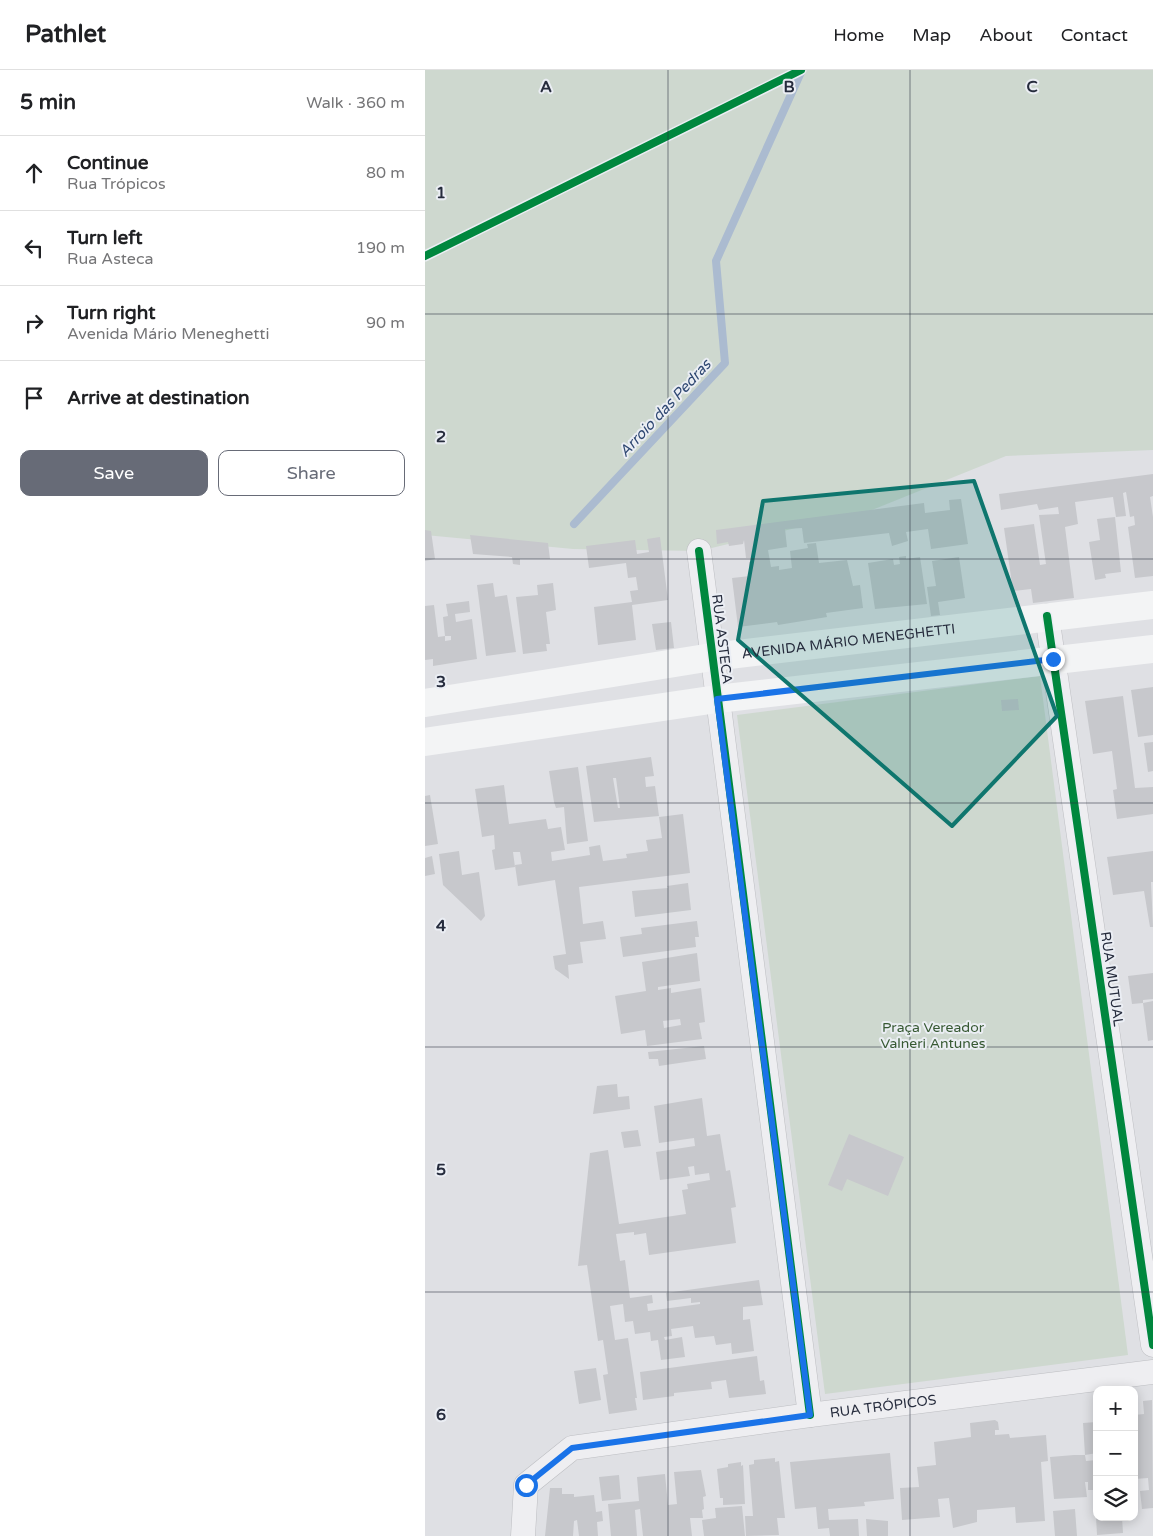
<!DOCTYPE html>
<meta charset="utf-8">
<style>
:root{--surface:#fff;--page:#f2f2f2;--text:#202124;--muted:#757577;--line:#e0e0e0;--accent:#676b77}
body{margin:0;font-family:"Varela Round",sans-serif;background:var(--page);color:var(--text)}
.controls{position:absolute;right:15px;bottom:15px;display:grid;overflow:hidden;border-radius:10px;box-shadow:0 2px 12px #0003}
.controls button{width:45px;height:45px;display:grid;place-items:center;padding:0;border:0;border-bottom:1px solid var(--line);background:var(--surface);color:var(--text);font:25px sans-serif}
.stop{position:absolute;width:15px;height:15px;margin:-11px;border:4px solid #1a73e8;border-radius:50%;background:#fff}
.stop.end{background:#1a73e8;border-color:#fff;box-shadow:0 1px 5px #0008}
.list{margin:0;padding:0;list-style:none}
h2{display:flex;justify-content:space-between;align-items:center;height:65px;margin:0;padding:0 20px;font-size:21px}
h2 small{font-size:16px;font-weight:400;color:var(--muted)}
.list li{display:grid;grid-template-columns:32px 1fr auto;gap:15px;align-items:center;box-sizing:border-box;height:75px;padding:0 20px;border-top:1px solid var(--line)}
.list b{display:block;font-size:19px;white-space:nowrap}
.list p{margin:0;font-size:16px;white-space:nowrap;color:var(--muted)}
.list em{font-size:16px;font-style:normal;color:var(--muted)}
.actions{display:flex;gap:10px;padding:15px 20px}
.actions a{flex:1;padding:11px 0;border:1px solid var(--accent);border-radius:10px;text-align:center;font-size:18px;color:var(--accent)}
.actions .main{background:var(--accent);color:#fff}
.icon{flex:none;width:28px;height:28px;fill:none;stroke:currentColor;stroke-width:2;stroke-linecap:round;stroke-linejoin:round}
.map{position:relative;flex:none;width:728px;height:1466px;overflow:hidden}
header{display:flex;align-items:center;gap:30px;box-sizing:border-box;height:70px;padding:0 25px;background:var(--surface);border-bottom:1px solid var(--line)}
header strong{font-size:24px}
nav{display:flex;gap:28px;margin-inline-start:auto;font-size:18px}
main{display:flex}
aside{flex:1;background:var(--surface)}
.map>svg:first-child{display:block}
</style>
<header>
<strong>Pathlet</strong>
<nav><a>Home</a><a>Map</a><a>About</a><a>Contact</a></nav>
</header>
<main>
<aside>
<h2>5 min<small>Walk · 360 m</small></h2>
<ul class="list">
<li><svg class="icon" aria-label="ahead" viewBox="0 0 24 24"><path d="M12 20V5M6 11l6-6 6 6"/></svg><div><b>Continue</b><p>Rua Trópicos</p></div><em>80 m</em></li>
<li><svg class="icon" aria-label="left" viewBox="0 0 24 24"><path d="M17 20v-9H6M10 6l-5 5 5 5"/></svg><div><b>Turn left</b><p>Rua Asteca</p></div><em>190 m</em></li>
<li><svg class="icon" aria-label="right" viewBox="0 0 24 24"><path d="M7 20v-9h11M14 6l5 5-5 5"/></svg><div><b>Turn right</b><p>Avenida Mário Meneghetti</p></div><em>90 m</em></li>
<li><svg class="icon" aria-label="arrive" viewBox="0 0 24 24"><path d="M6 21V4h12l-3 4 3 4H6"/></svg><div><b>Arrive at destination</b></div></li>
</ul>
<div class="actions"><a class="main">Save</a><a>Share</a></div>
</aside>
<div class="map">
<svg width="728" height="1466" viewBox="0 0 728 1466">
<rect width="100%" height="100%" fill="#dfe0e4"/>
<g fill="#ced8cf">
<path d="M0,0H728V380L581,386L447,440L274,481L148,479L0,465Z"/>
<path d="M615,606L703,1285L400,1324L312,645Z"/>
</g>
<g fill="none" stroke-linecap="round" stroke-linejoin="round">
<path stroke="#abbbd0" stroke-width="8" d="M149,454L300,293L291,191L377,0"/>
</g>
<g fill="#c7c8cc" fill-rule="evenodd">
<path d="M728,404V426L725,427L728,447V506L710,508L703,457L710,455L709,446L705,447L701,422L698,423L701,446L691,447L688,427L650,432L653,454L640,457L649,528L608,533L606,519L588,521L579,458L609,454L615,495L621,494L614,445L634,444L633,437L614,440L612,434L576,440L574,424Z"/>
<path d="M536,429L543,474L506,479L503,459L481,462L483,471L467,476L464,463L379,473L377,458L360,459L362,477L343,480L346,497L354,496V500L367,498L365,481L383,478L382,474L391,473L394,493L422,490L428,516L435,515L438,538L401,543L402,547L353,555L352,552L313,557L307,508L325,506L324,492L329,491L328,488H321L319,470L318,474L304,476L303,472L292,474L291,460L499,433L500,443L525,440L524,430Z"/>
<path d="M690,447L696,502L680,504L681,508L670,510L664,472L675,470L672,449Z"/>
<path d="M0,460L6,461L10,489L0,491Z"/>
<path d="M45,465L123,473L125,489H95V495L88,494L87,487L48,484Z"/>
<path d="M235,467L243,530L207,535L211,570L173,575L169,537L207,532L205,521L213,520L211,507L203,508L201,493L164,498L161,476L210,470L212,484L224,482L222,469Z"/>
<path d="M481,486V489L495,487L502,534L450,539L443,493L468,489L469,495L475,494L474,487Z"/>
<path d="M534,487L540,528L513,532L515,545L506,546L502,517L511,516L507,491Z"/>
<path d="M68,513L70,527L82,525L91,582L61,586L52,515Z"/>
<path d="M128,513L131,540L121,542L125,574H121L122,581L98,584L91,527L113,525L112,515Z"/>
<path d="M44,531L45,542L30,544L31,552L47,549L52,589L8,596V589L0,590V536L9,535L13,567L20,566V571L26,570V566H20L18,547L23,546L21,534Z"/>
<path d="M246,552L249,578L231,580L227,554Z"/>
<path d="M728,617V665L713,667L706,620Z"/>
<path d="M698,626L710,718L728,717V744L692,749L688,720L692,719L687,681L668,684L660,631Z"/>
<path d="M593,629L594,640L577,641L576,630Z"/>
<path d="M728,672V701L723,702L719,673Z"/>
<path d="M226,687L229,706L220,707L221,717L230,716L234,746L169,752L161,696ZM188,708H191L195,738H193Z"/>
<path d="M153,697L163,771L142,774L139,737L131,738L129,732L124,701Z"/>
<path d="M79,715L84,754L121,749L123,759L136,757L140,780L126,782L127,791L165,785L164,777L175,775L178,791L202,788L201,784L223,781L221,770L237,768L234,747L258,744L265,803L154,817L158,854L178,851L181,869L155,872L158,893L143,895L144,909L130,899L128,886L141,884L130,810L93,816L90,795L97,794L95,782H88L90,797L70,800L67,780L70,779L69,765L57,767L50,719Z"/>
<path d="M5,725L13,774L0,776V726Z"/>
<path d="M34,781L37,805L54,802L60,846L56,851L18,815L14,784Z"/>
<path d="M728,781V812H726L728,857H725L719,821L688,825L682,787Z"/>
<path d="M7,786L10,804L0,806V788Z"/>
<path d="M263,813L266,840L210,847L207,821L243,818L242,816Z"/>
<path d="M272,851L274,867H270L271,877L198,887L195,867L217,864L216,858Z"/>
<path d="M272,883L275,911L233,917V920L246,918V923L276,918L280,952L274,953L277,969L222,976L220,960L196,964L190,926L221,921L217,892ZM255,949L256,955L239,958L238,951Z"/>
<path d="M728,903V929L718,930V933L728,931V970L723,971L718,933L707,934L703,906Z"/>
<path d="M279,976L281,989L234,996L233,989H224L223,982Z"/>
<path d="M192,1014L193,1027L204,1026L205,1039L168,1044L172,1016Z"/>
<path d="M277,1028L282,1066L295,1064L301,1101L305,1100L311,1137L306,1138L311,1173L224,1185L221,1163L209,1165V1162L191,1164L195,1191L200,1190L205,1228L227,1225L228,1233L222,1234L223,1241L275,1234V1232L266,1233V1228L242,1231L241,1223L334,1210L338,1235L318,1237V1250L325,1249L329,1281L307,1284L306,1273L291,1275L289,1266L270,1268L268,1256L246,1259L247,1266L239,1267L240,1270L257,1267L260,1287L236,1290L233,1270L226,1271L225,1262L210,1264L208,1251L200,1252L198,1234L185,1236L190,1270L203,1268L212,1328H210L212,1340L184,1344L178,1305L183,1304L178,1270L173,1271L162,1195L153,1196L165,1083L183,1080L194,1154L261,1144L257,1120L263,1119L262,1114L285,1110L284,1103L270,1105L269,1096L263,1097L265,1106L235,1110L231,1082L270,1076L269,1068L234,1073L229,1036Z"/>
<path d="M213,1060L216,1076L199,1078L196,1062Z"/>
<path d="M424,1064L479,1087L463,1126L422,1109L417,1121L403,1115Z"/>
<path d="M332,1286L335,1311L339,1310L341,1324L304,1328L301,1310L286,1312L287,1319L249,1323V1326L218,1330L215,1302Z"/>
<path d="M171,1298L176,1330L154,1334L149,1301Z"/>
<path d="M727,1330L728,1438L717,1439L715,1421L724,1420L723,1408L709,1409V1345L719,1344L718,1331Z"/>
<path d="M570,1350L573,1352L574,1360H570V1365L584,1364L585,1368L621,1365L623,1391L616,1392L620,1451L591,1453L590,1437L552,1440V1452L528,1458L524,1428L513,1429L515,1447L477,1450L475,1418L494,1417L492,1397L511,1395L509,1372L546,1367L545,1353Z"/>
<path d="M672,1352V1383L660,1385L658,1353Z"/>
<path d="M465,1383L469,1429L439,1432L440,1436L403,1439L404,1450L433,1449L434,1466H405L404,1458L393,1459L391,1437L370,1439L365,1392Z"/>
<path d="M649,1385H660L661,1391L672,1390V1420H663V1412H660L662,1427L629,1429L625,1387Z"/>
<path d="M350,1388V1392L354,1391L360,1448H352L354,1465L321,1466L320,1446H328L324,1395L329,1394V1390Z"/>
<path d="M316,1392V1396L318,1395L320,1434L298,1435V1428H295L292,1399L303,1397V1394Z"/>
<path d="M276,1400L281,1426L278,1427L279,1439L277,1440L278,1448H265L267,1466H218L215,1439L210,1440L212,1466H186L183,1434L214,1431L212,1407L240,1404L243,1435L252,1434L249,1402Z"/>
<path d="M194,1405L196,1429L177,1431L174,1407Z"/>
<path d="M125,1418H137V1424H149V1427L169,1425L171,1442L177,1441L178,1451L172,1452L173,1466H154L152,1450L149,1451L148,1466H120Z"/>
<path d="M669,1427H672V1445H670Z"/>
<path d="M317,1436L320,1466H279L277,1450L291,1448L290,1438Z"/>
<path d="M650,1439L652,1466H630L628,1441Z"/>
<path d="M671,1447H697L698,1463L672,1465Z"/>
<path d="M441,1449L463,1451V1466H442Z"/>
</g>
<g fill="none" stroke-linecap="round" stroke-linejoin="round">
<g stroke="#bdbec2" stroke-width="25">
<g id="street">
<path d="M274,481L385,1345"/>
<path d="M622,546L728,1275"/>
<path id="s1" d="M98,1466L101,1415L147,1378L385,1345L728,1302"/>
</g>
</g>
<use href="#street" stroke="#eeeef1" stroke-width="24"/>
<g stroke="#f3f4f5" stroke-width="28">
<path id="s2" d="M0,633L287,587L728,535"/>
<path d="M0,672L292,629L728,579"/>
</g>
<g stroke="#ebeef4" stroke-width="11">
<g id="cycleway">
<path d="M0,186L376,0"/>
<path d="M274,481L385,1345"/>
<path d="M622,546L728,1275"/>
</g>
</g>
<use href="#cycleway" stroke="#00873e" stroke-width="8"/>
</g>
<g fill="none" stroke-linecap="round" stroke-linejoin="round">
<path stroke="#1a73e8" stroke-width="6" d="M101,1415L147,1378L385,1345L292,629L628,589"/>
</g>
<path fill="#0f766e" fill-opacity="0.2" stroke="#0f766e" stroke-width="4" stroke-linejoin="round" d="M549,411L632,646L527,756L313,570L338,431Z"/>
<path fill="none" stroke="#262c3d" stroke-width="1" stroke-opacity="0.55" d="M243,0V1466M485,0V1466M0,244H728M0,489H728M0,733H728M0,977H728M0,1222H728"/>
<g text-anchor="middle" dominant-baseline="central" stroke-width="4" stroke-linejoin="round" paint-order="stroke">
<g font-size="14" fill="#262c3d" stroke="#ebeef4">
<text transform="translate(297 569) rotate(83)">RUA ASTECA</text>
<text stroke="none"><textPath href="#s2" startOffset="428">AVENIDA MÁRIO MENEGHETTI</textPath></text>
<text transform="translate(687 909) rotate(82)">RUA MUTUAL</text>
<text stroke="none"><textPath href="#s1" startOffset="424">RUA TRÓPICOS</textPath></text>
</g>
<g font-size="14" fill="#375933" stroke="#ebeef4">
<text x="508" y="957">Praça Vereador<tspan x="508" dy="16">Valneri Antunes</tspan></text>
</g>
<g font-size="15" font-style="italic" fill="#2f4872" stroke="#ebeef4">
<text transform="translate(240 338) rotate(-47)">Arroio das Pedras</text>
</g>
</g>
<g font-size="16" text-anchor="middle" font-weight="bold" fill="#262c3d" stroke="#ebeef4" stroke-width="4" stroke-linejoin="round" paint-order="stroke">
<text x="121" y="22">A</text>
<text x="364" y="22">B</text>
<text x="607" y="22">C</text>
<text x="16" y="128">1</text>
<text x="16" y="372">2</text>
<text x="16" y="617">3</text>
<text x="16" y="861">4</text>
<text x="16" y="1105">5</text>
<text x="16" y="1350">6</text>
</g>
</svg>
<div class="controls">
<button>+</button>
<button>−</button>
<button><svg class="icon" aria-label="layers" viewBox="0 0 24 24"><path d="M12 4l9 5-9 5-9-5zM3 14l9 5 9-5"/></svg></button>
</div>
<div class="stop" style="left:101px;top:1415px"></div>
<div class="stop end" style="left:628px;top:589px"></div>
</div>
</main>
